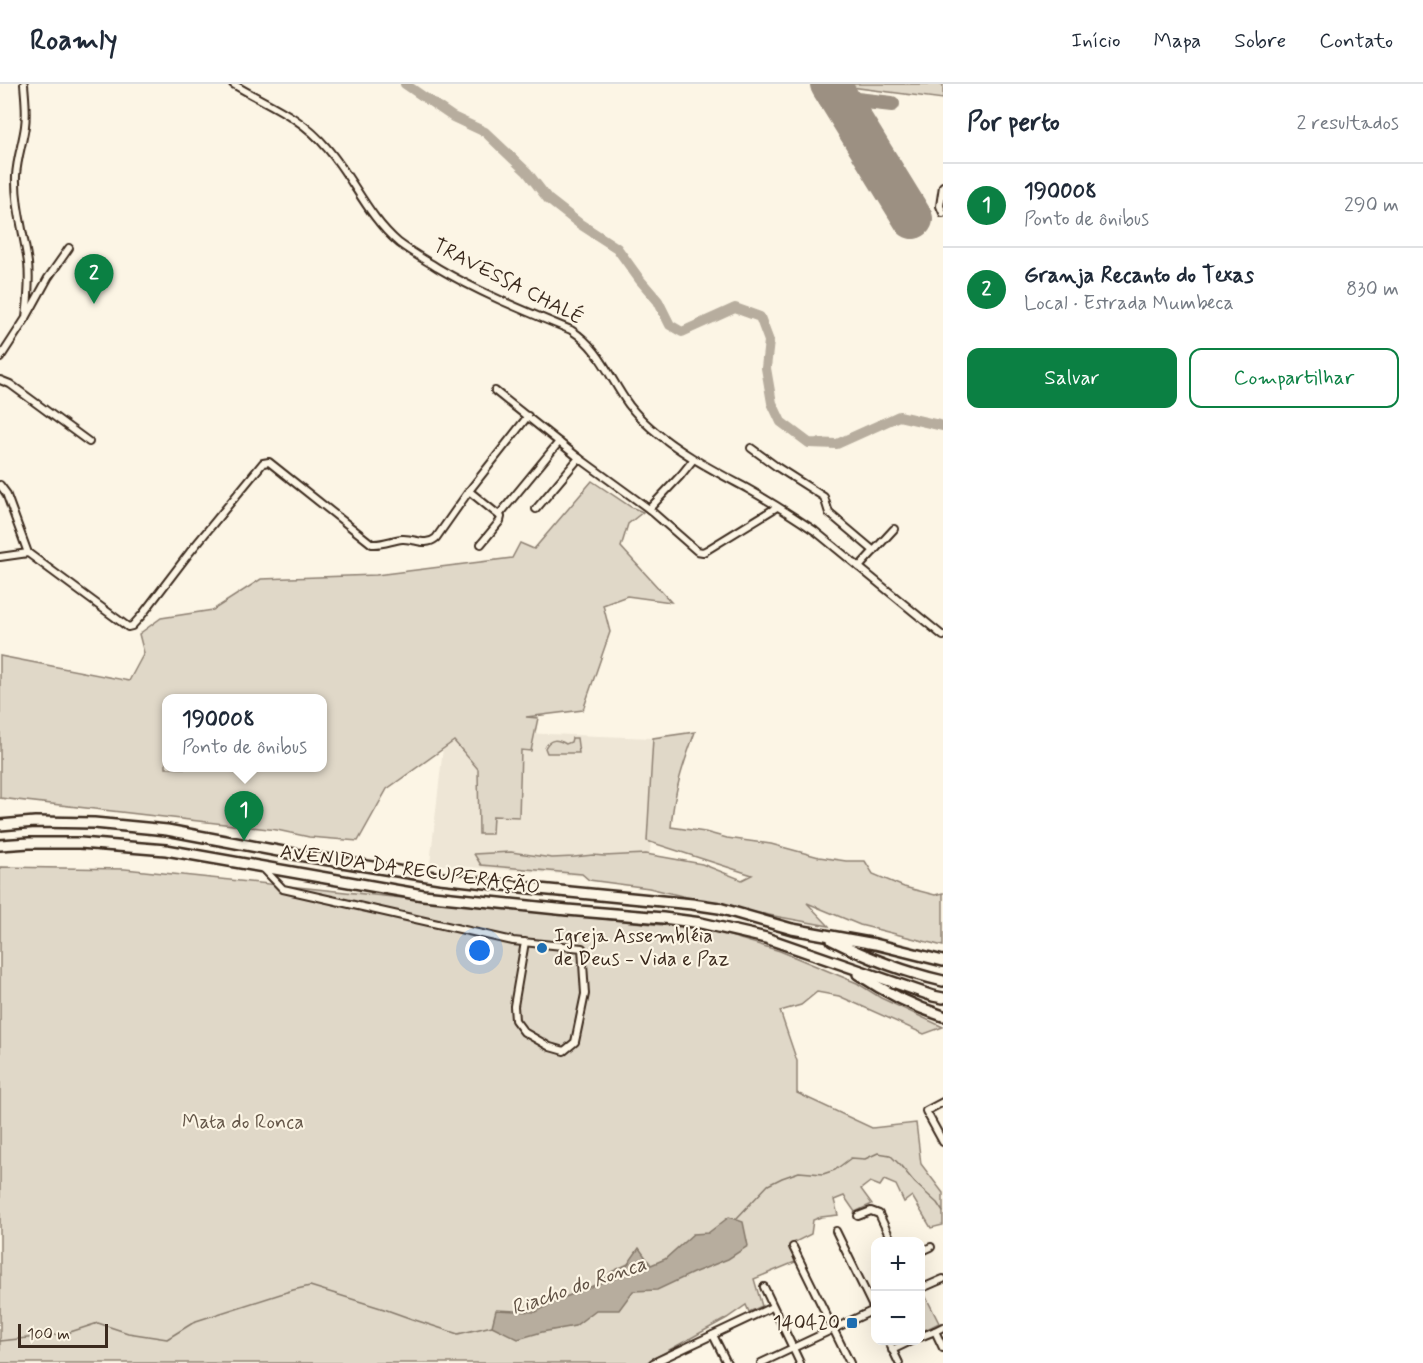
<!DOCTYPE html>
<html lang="pt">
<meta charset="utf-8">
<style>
:root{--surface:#fff;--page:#f6f6f7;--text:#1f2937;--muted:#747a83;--line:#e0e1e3;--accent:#0b8043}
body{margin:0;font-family:Mynerve,sans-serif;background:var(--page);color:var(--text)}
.controls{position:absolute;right:18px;bottom:18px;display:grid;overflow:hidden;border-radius:12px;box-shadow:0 6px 24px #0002}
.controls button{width:54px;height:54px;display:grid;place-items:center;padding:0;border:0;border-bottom:2px solid var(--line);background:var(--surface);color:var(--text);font:30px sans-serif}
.scale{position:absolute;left:18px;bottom:15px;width:90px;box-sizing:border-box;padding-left:6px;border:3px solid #3b2a1e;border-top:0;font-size:16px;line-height:21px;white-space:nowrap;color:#3b2a1e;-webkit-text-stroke:4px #fcf5e5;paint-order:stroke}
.you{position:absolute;left:480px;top:867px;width:21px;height:21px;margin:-15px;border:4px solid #fff;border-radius:50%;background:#1a73e8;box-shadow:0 0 0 9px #1a73e833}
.badge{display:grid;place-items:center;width:39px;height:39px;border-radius:50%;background:var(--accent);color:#fff;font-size:20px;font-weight:700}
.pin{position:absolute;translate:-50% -50px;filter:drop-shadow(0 2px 3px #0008)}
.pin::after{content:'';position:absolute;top:32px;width:21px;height:18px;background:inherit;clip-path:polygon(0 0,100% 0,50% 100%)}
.popup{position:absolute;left:162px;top:610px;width:165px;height:78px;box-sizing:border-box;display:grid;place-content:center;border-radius:12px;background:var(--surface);filter:drop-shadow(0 2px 4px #0005);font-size:20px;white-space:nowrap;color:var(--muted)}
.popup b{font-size:22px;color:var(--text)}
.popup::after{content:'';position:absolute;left:50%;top:100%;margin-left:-12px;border:12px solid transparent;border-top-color:var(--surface)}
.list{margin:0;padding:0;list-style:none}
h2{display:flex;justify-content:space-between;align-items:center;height:78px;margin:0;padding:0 24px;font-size:26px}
h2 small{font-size:20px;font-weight:400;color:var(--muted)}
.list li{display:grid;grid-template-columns:39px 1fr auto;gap:18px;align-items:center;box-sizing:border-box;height:84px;padding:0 24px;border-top:2px solid var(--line)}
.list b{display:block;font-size:22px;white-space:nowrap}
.list p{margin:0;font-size:20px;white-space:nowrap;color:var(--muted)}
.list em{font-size:20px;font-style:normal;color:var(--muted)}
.actions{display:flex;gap:12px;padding:18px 24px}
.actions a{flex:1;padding:14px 0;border:2px solid var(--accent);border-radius:12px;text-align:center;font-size:21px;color:var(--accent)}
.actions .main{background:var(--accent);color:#fff}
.map{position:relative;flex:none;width:943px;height:1279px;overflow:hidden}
header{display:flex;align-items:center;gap:36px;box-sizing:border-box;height:84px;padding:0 30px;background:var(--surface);border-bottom:2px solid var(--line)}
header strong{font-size:28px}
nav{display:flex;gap:33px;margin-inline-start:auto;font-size:21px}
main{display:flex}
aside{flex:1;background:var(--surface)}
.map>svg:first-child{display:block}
</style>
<header>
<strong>Roamly</strong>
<nav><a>Início</a><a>Mapa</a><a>Sobre</a><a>Contato</a></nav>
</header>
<main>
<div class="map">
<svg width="943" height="1279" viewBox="0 0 943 1279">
<rect width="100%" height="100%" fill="#fcf5e5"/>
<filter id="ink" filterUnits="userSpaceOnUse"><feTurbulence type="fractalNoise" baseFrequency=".0167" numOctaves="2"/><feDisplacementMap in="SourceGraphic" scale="12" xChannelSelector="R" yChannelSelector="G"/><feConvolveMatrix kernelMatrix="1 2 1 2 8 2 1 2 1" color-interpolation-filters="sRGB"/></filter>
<g filter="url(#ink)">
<path fill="#eee6d6" d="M445,646L653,654L651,758L647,797L430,780Z"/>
<g fill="#e0d8c8" stroke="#8e8173" stroke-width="1.5" fill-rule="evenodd">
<path d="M851,0H943V15L851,3Z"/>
<path d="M592,397L631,423L643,428L628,440L621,463L671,518L627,512L603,521L610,548L583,626L526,633L538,634L531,667L521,666L519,733L493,732L492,750H479L478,685L454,657L387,705L358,757L309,753L277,746L0,714V572L129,597L144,569L139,550L161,534L213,526L261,495L376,491L512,474L520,459L534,465ZM166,614H322V684H166Z"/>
<path d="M695,648C683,681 674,707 671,743L705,748L727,754L771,760L819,773L846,777H865L873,790L904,803L935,811L943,809V862L860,841L807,819L829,842L736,825L649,804L589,796L582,790L481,781L474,770L511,768L552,774L574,773L593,771L604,772L646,770L702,780L742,796L752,791L647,757L653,654Z"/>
<path d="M572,654H577L579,669H547L545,664C550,654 557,655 566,660L571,658Z"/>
<path d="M0,783L125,785L710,846L780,867L857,899L881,914L943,943L924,950L839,912L817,908L801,921L780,927L797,977V1009L872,1044L916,1039L921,1080L943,1109V1141L931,1144L912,1112L904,1118L896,1101L884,1096L880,1102L870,1098L861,1105L872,1120L855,1128L844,1112L834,1116L838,1131L821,1133L813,1136L811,1150L789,1161L795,1178L754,1195L762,1222L749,1228L746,1221L727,1234L646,1279H0Z"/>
<path d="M924,1209L939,1239L921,1248V1210Z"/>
</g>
<path fill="#b7ad9e" stroke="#85796b" stroke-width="1.5" d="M729,1133L743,1138L748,1162L728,1175L693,1189L657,1206L633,1207L619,1226H596L575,1242L542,1248L518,1255L492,1242L496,1226L536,1228L558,1216L600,1199L611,1188L628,1180L639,1164L651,1181L665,1175L693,1150L708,1149Z"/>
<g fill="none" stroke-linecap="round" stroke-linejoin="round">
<g stroke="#85796b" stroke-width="1.5">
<path d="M736,1135L768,1101L782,1094L799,1088L823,1090L835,1086L851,1074L865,1075L878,1069L890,1071L901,1082L915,1099L937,1119L943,1128"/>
<path d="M0,1257L64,1250L98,1239L128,1249L167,1255L196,1237L293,1206L310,1202L384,1225L412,1235L458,1250L492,1242"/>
</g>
<path stroke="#b7ad9e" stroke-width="10" d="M405,0L453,33L485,48L527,88L548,115L580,140L617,164L640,196L658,217L670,241L682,248L735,224L760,233L769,257L766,284L772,319L781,338L809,359L837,360L899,332L943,342"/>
<path stroke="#9c9082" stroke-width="16" d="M842,19L848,15L892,20"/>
<path stroke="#9c9082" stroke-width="40" d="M830,0L913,135"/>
<g stroke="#3b2a1e" stroke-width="10">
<g id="minor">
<path d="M24,0C25,14 27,28 25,42C23,58 17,74 16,92C15,121 24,150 28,179C30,197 28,216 26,234"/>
<path d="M233,0C266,20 301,32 327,64C353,94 368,133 399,159C411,168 425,176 438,184C480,209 525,227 571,246C600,264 610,295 629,321C636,330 643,337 651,344C681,370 715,387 748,405C771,418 793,432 815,447L943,552"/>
<path d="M943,102L940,122L943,129"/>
<path d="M0,274L26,234L48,194L69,164"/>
<path d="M0,296L10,300L89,358"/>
<path d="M495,307L579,374L649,425L697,467L703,468L707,466L777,423"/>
<path d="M751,364L777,383L824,413L829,429L874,467"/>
<path d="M0,401L6,409L28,469L128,543L132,542L142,531L190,468L263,379L269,378L372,460C383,461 392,456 402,455C415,454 425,463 436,454L469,407L528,332"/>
<path d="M469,407L501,433L500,437L481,460"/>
<path d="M536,425L579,374"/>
<path d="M649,425L681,391L693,376"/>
<path d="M499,431L559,358"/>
<path d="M0,473L28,469"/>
<path d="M859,483L894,445"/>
<path d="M262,783L283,805L513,857L582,864L585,910L575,958L564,967L550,963L524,948L515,936L514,922L525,858"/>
<path d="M943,1018L926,1027L943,1058"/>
<path d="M858,1132L871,1127L879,1130L892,1158"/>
<path d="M836,1147L875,1227"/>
<path d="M793,1163L850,1279"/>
<path d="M920,1168L931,1163"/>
<path d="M764,1203L800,1279"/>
<path d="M920,1205L943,1195"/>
<path d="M943,1243L935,1247L943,1264"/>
<path d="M713,1251L727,1279"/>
<path d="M920,1253L935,1247"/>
<path d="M888,1256L899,1279"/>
<path d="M892,1266L913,1256"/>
<path d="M653,1279L772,1223"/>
<path d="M761,1279L876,1225"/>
</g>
</g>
<g stroke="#3b2a1e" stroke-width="14">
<g id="highway">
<path d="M0,741L35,738L94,739L167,746L305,772L440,794L539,805L692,820L719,824L792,845L875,860L943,877"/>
<path d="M0,761L29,759H80L166,766L423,811L567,826L663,834L701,839L766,854L933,912L943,914"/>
<path d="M832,856C868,874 904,888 943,897"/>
<path d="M858,890C885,908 912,922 943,932"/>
</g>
</g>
<use href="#minor" stroke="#fcf5e5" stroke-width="6"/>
<use href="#highway" stroke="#fcf5e5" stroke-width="9"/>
</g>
</g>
<g fill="#1f6fb2" stroke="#fcf5e5" stroke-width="2">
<circle cx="542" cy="864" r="6"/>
<rect x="846" y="1233" width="12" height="12" rx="3"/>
</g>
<g text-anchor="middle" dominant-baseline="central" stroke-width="4.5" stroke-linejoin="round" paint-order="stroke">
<g font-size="20" fill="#3b2a1e" stroke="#fcf5e5">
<text transform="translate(508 198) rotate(27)">TRAVESSA CHALÉ</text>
<text transform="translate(410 786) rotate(8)">AVENIDA DA RECUPERAÇÃO</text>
</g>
<g font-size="20" fill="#3b2a1e" stroke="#fcf5e5" text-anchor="start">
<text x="554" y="852">Igreja Assembléia<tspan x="554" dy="23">de Deus - Vida e Paz</tspan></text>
<text x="840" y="1239" text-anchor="end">140420</text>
</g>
<g font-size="20" fill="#645648" stroke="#fcf5e5">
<text x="243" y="1038">Mata do Ronca</text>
</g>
<g font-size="21" font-style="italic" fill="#605144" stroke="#fcf5e5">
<text transform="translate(579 1202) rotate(-19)">Riacho do Ronca</text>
</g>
</g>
</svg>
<div class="controls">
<button>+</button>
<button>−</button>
</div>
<div class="scale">100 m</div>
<div class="you"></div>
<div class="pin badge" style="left:244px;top:757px">1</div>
<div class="popup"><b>190008</b>Ponto de ônibus</div>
<div class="pin badge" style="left:94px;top:220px">2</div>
</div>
<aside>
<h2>Por perto<small>2 resultados</small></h2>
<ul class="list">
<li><span class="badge">1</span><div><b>190008</b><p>Ponto de ônibus</p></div><em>290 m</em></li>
<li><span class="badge">2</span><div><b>Granja Recanto do Texas</b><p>Local · Estrada Mumbeca</p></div><em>830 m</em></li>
</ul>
<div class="actions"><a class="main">Salvar</a><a>Compartilhar</a></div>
</aside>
</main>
